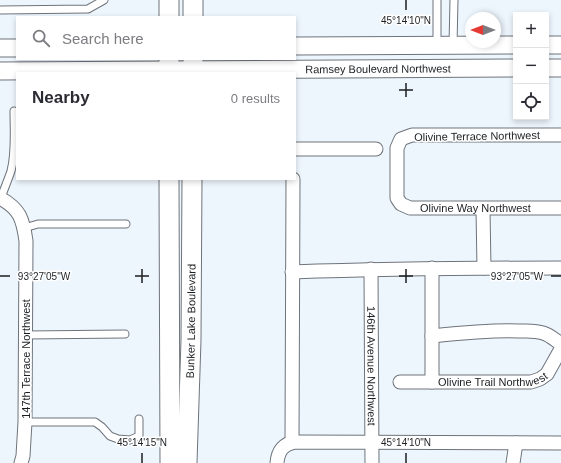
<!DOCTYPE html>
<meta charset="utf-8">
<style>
:root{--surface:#fff;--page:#f2f2f3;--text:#2b2b33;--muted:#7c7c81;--line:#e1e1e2}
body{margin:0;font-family:Helvetica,sans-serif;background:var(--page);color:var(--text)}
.controls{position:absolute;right:12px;top:12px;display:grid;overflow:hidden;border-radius:0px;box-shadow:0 2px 6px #0003}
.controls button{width:36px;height:36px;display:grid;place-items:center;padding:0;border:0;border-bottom:1px solid var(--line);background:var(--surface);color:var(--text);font:20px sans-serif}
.compass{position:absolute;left:465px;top:12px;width:36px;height:36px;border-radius:50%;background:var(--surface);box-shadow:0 2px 6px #0003;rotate:270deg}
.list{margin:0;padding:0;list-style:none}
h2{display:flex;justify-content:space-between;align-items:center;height:52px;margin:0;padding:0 16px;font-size:17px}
h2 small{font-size:13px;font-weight:400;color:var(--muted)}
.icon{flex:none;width:22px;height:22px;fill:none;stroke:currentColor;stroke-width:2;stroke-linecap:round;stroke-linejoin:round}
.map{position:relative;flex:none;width:561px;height:463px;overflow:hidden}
.search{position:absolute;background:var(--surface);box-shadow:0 2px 6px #0003;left:16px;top:16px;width:280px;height:44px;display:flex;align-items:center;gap:10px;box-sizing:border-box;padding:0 14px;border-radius:0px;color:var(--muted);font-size:15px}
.panel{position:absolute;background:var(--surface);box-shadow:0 2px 6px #0003;left:16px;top:72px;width:280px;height:108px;border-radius:0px}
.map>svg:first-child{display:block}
</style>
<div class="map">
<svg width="561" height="463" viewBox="0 0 561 463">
<rect width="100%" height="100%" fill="#edf5fd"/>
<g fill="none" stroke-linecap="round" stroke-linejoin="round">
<g stroke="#6e747b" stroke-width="9">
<g id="service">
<path d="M0,10L88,9L104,0"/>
<path d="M437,45V0"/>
<path d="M453,45L454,0"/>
<path d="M1,198C4,189 8,180 11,171C16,152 14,131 14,111"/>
<path d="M24,228L38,224H126"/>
<path d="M26,335L125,334"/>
<path d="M25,422H95L102,427L110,436L118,439L130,440L139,436V419"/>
</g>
</g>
<g stroke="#6e747b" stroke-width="15">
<g id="minor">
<path id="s1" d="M561,135H412L401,139L397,148V198L401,204L410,208H561"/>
<path d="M295,149H376"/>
<path d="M0,198C20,209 23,219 26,241L25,422L23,456L21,463"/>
<path d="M483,209L484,268"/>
<path id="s2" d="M371,269L372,463"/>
<path d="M292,272C382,269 471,268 561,268"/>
<path d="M432,336C461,333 489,330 518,331C526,331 535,330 543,333C550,335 555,340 561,344"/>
<path id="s3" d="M400,382H531L540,379L547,374L561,349"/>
<path d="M432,382V268"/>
<path d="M292,442L293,179"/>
<path d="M277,463C278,451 283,444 295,442L561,443"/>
<path d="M513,463L516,443"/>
</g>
</g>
<g stroke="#6e747b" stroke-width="19">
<g id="tertiary">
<path d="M546,45H561"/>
<path d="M295,46L516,45"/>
<path d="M0,48H17"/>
<path d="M546,68H561"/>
<path id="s4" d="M0,71L516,68"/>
</g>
</g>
<g stroke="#6e747b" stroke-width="21">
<g id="secondary">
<path d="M169,0V17"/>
<path d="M193,0V17"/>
<path d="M169,59V73"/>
<path d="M193,59V73"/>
<path d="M169,179L170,463"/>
<path id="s5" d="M187,463L191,340L192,179"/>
</g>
</g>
<use href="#service" stroke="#fff" stroke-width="7"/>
<use href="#minor" stroke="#fff" stroke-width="13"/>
<use href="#tertiary" stroke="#fff" stroke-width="17"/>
<use href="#secondary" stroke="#fff" stroke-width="19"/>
</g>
<path fill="none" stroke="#1c1f22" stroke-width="1.5" d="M406,0V10M406,83V97M399,90H413M142,269V283M406,269V283M0,276H10M135,276H149M399,276H413M551,276H561M142,453V463M406,453V463"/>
<g text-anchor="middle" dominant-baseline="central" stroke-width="3" stroke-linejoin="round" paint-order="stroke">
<g font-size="11" fill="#1c1f22" stroke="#fff">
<text stroke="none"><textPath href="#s4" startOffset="378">Ramsey Boulevard Northwest</textPath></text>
<text transform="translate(477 136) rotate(-1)">Olivine Terrace Northwest</text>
<text stroke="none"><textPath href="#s1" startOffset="303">Olivine Way Northwest</textPath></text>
<text stroke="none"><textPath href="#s5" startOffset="142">Bunker Lake Boulevard</textPath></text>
<text transform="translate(26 359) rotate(-90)">147th Terrace Northwest</text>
<text stroke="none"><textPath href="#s2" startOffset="97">146th Avenue Northwest</textPath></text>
<text stroke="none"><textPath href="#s3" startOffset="93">Olivine Trail Northwest</textPath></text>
</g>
</g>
<g font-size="10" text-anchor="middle" fill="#1c1f22" stroke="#fff" stroke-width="3" stroke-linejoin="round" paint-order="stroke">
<text x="406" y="24">45°14'10"N</text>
<text x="517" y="280">93°27'05"W</text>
<text x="44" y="280">93°27'05"W</text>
<text x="142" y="446">45°14'15"N</text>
<text x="406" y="446">45°14'10"N</text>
</g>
</svg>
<div class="controls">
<button>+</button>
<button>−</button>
<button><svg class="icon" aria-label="locate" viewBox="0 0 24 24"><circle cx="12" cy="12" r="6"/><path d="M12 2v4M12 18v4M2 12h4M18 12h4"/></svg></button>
</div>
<svg class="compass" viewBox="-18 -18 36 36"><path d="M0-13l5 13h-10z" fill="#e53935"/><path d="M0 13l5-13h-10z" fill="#7c7c81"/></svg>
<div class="search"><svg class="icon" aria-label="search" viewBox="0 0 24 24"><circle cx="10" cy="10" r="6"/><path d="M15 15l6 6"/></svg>Search here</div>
<section class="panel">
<h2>Nearby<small>0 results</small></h2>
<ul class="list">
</ul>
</section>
</div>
